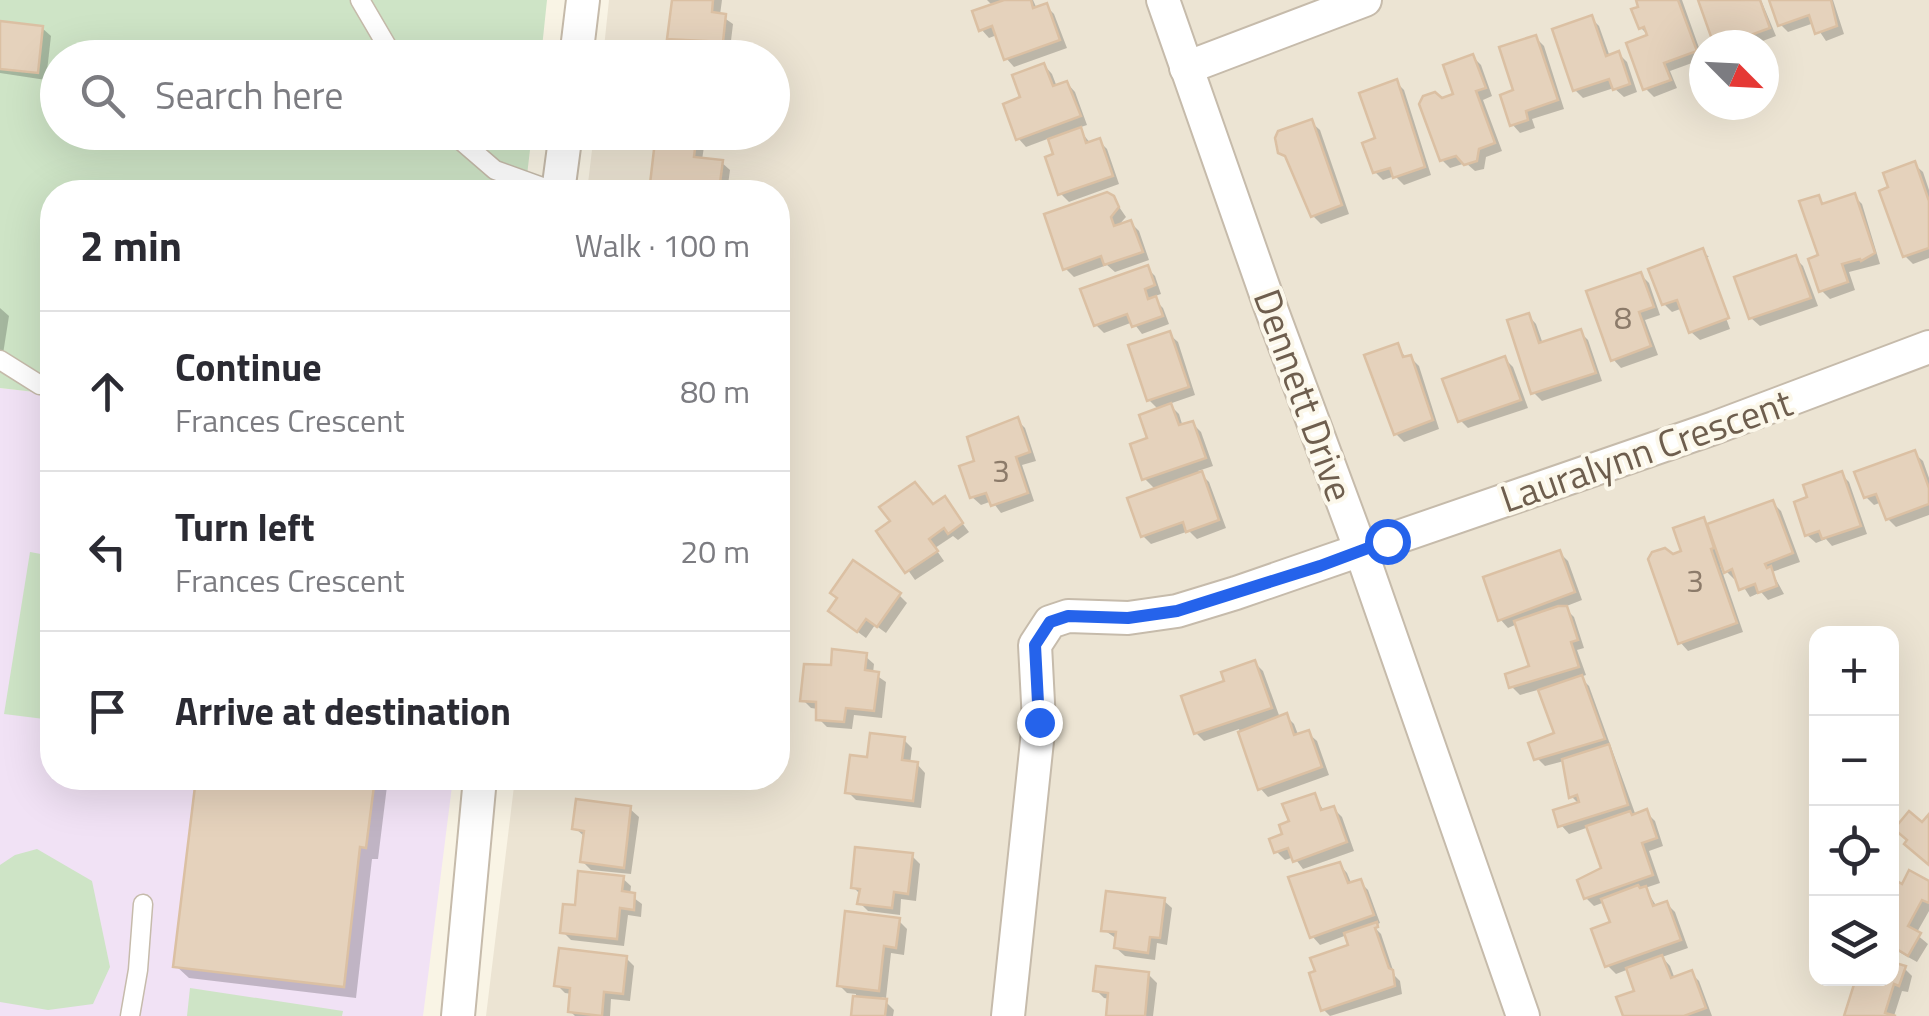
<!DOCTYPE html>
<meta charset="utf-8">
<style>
:root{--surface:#fff;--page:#f2f2f3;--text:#2b2b33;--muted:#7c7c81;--line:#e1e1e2}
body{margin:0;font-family:"Titillium Web",sans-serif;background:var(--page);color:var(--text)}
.controls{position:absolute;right:30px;bottom:30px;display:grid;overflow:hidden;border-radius:20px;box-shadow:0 10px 40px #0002}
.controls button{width:90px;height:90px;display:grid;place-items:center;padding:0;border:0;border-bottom:2px solid var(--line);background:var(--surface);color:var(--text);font:50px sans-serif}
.compass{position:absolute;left:1689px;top:30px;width:90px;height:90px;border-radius:50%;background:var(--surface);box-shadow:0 10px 40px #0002;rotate:114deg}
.stop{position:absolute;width:30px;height:30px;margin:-22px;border:8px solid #2563eb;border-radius:50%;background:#fff}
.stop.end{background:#2563eb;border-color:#fff;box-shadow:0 2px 10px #0008}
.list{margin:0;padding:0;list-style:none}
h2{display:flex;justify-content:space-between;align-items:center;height:130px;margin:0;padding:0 40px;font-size:42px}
h2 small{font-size:32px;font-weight:400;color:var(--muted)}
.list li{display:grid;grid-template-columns:65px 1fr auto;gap:30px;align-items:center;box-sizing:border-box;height:160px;padding:0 40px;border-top:2px solid var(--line)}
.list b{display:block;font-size:38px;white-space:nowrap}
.list p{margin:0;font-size:32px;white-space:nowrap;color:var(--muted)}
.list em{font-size:32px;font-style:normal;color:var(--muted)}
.icon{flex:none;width:55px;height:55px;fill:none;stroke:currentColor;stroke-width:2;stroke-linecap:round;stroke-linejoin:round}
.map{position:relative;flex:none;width:1929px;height:1016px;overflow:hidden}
.search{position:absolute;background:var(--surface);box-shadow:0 10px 40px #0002;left:40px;top:40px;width:750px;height:110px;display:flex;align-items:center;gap:25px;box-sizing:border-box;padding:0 35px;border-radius:55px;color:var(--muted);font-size:38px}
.panel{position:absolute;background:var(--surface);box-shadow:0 10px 40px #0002;left:40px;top:180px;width:750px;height:610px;border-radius:40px}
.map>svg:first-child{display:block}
</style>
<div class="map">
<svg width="1929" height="1016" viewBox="0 0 1929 1016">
<rect width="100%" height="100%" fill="#f9f4e5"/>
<path fill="#ece4d3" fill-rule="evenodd" d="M609,0H1929V1016H486L515,778H778V192H587L594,133L772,132V58L603,57ZM1704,45H1764V105H1704ZM1816,634H1892V978H1816Z"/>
<path fill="#f1e2f5" d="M0,388L52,394V778H453L423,1016H0Z"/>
<g fill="#cee4c6">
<path d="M0,0H547L541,57L58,58V132L532,133L525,192H52V394L0,388Z"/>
<path d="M30,552L52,556V720L4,714Z"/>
<path d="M37,849L92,881L110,967L93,1004L48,1010L0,1002V865L15,855Z"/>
<path d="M190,988L343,1011L342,1016H187Z"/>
</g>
<g fill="#0003">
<path d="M674,0H722L720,15L733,24L730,49L678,46L669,38Z"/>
<path d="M987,0H1033L1037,9L1046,6L1054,14L1067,48L1014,67L1006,58L997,35L989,38L981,29L993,6Z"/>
<path d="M1638,0H1682L1703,59L1670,71L1677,88L1654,97L1646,89L1650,37L1641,28Z"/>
<path d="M1700,0H1761L1776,36L1752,45H1717Z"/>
<path d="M1771,0H1833L1844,34L1826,41L1814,23L1788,32L1780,24Z"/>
<path d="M1591,18L1599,26L1610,57L1619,54L1627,62L1637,92L1624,97L1614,88L1583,98L1575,90Z"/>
<path d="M0,23L42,28L51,36L46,80L0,73Z"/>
<path d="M1536,38L1544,46L1564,109L1532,119L1535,128L1520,133L1512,124L1516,92Z"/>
<path d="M1473,57L1481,65L1492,96L1483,100L1502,151L1486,157L1484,169L1475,171L1466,163L1450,168L1442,160L1441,101L1456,96Z"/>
<path d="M1044,65L1052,74L1057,87L1067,83L1075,92L1087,125L1078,128L1091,144L1099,141L1107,149L1119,184L1069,202L1061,194L1056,156L1050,138L1026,147L1018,138L1024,99Z"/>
<path d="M1396,82L1404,90L1431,175L1404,185L1395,176L1383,180L1375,172L1378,139Z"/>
<path d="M1311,122L1320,130L1349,214L1321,224L1313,216Z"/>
<path d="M697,132L705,140L702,160L721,162L730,170L727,192H662L653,183Z"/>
<path d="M1914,164L1923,172L1929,190V258L1913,264L1905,256Z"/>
<path d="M1854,196L1862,204L1880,264L1849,272L1855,290L1830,299L1822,291L1818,198L1826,205Z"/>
<path d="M1113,198L1126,217L1116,228L1131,223L1139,231L1149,260L1115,272L1107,265L1074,277L1065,268Z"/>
<path d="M1702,251L1709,257H1704L1730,329L1700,340L1691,332L1683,308L1672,312L1664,304Z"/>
<path d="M1795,258L1803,266L1818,306L1760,326L1751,318Z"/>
<path d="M1147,268L1155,276L1161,294L1152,297L1163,308L1169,324L1142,334L1133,322L1104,333L1096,325Z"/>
<path d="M1641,275L1649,283L1660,315L1645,320L1658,355L1621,368L1613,359Z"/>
<path d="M0,308L9,316L3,354H0Z"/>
<path d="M1528,315L1536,324L1543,344L1580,332L1588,340L1602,381L1542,401L1534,393Z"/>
<path d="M1169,334L1178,342L1195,395L1169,404L1179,414L1183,427L1193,424L1201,432L1213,466L1198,471L1209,482L1226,528L1197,539L1189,531L1151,544L1143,536L1156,490L1144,478L1150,440L1159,410L1149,400Z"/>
<path d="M1397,346L1407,359L1410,357L1419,366L1439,429L1404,442L1396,434Z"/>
<path d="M1504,358L1513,367L1528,408L1468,428L1460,420Z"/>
<path d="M1017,420L1025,428L1036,461L1022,465L1034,501L1001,513L992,501L981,505L972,497L977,462Z"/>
<path d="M1914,453L1923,461L1929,478V515L1896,527L1888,519L1882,502L1874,505L1866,497Z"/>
<path d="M1841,474L1849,482L1867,534L1832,546L1826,539L1816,543L1807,535L1810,499Z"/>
<path d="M944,499L969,532L958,540L953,536L935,548L944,561L915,580L880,531Z"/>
<path d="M1773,503L1781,511L1800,562L1772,572L1784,594L1768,600L1761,592L1750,597L1738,578L1734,579L1720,565L1743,632L1688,651L1680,642L1673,556L1684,553L1703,520L1709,526Z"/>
<path d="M1559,552L1568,561L1582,600L1564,607L1574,617L1584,648L1577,650L1586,675L1580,677L1589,686L1636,816L1646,812L1655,821L1663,846L1649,851L1660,883L1645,888L1657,907L1667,904L1675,912L1688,948L1662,957L1670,966L1675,979L1691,973L1699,981L1712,1016H1625L1637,992L1629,969L1616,974L1608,966L1613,924L1605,902L1594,906L1586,898L1604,870L1589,827L1569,834L1561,825L1579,804L1571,796L1564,761L1545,766L1537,758L1557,735L1541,689L1520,695L1512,687L1532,668L1517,624L1508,628L1500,619Z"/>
<path d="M899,595L907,603L886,633L875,625L866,638L839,618Z"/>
<path d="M865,656L874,664L873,673L886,682L882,718L854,715L852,729L827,727L818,718V709L811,708L803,700L833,668Z"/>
<path d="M1254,662L1263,671L1280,718L1286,716L1294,724L1299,737L1308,733L1317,741L1329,775L1268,797L1260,788L1239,729L1204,741L1196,733L1227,683Z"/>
<path d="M904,740L912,748L910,764H917L925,773L921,808L856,800L848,792L869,760Z"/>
<path d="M198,778H388L378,859H372L356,998L189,978L176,966Z"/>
<path d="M1314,796L1325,812L1334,809L1342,817L1354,851L1303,869L1294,857L1285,860L1277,852L1292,823Z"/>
<path d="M630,809L639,817L631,874L591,870L582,861L585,837L575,828Z"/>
<path d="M912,856L920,864L916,901L901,899L900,915L868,911L860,903L861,895L853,887Z"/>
<path d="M1339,864L1347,873L1352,885L1360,882L1368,890L1380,923L1373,926L1381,934L1395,976L1400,981L1402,994L1330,1016L1323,1009L1351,947L1347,935L1320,945L1312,936Z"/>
<path d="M620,876L631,886L630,895L642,904L641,917L628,915L624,946L571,940L563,932L577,908Z"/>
<path d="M1892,882L1903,887L1929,884V911L1916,934L1928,944L1917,962L1892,948Z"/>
<path d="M1163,900L1172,908L1167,945L1157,943L1155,960L1125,956L1116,948L1117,939L1104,930Z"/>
<path d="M899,921L907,929L904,955L891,953L886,998L881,997L894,1010L893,1016H854L856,994L847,993L839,985Z"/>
<path d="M626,958L634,966L630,1001L611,999L610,1016H575L570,1011L572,994L565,993L557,985Z"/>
<path d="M1892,964L1904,968L1912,976L1908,992L1902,991L1894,1016H1847L1892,978Z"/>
<path d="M1148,974L1157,983L1153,1016H1109L1110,999L1104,998L1096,990Z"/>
</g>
<g fill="#e5d2bc" stroke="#dbc0a3" stroke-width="2.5">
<path d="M672,0H713L712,12L726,14L723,42L667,39Z"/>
<path d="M1004,0H1031L1033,8L1047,3L1060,40L1004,60L992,26L979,31L972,11Z"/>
<path d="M1636,0H1678L1697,51L1664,63L1671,80L1643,90L1626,43L1647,35L1644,27L1639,29L1631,9L1638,7Z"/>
<path d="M1698,0H1760L1770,28L1723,45H1714Z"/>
<path d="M1769,0H1831L1837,26L1815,34L1809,15L1778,26Z"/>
<path d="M1592,15L1606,56L1619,51L1630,84L1613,90L1609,79L1573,91L1552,29Z"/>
<path d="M0,21L43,26L38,73L0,69Z"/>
<path d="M1536,35L1558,100L1526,111L1528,120L1510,126L1500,95L1513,90L1499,47Z"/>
<path d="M652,51L704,57V58H652Z"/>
<path d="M1473,54L1486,88L1476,91L1495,143L1479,149L1477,161L1464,165L1456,156L1440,161L1419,104L1423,96L1435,92L1442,98L1453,94L1443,65Z"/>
<path d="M1044,63L1053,86L1067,81L1081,116L1016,140L1003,104L1020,97L1012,75Z"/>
<path d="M1397,79L1425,167L1393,178L1390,168L1373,173L1362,143L1375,138L1359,93Z"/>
<path d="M1312,119L1342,205L1311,217L1285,156L1278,153L1275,138L1278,131Z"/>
<path d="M1081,127L1086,143L1100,138L1113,176L1058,195L1045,157L1053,154L1048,139Z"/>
<path d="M656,132H697L694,157L723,160L719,191L650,184Z"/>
<path d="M1915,161L1929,201V248L1903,257L1879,191L1888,187L1883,173Z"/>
<path d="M1107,192L1114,196L1119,207L1111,217L1114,226L1131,220L1143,252L1104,265L1101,256L1063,270L1044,214Z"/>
<path d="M1855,193L1875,253L1861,261L1860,259L1842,264L1848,282L1819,292L1808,259L1818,255L1799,201L1819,195L1822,204Z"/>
<path d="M1703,248L1729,318L1689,333L1677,300L1662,305L1648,269Z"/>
<path d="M1796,255L1811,298L1749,319L1734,277Z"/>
<path d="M1148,265L1155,285L1145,289L1148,299L1156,296L1163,316L1132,327L1127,314L1094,326L1080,289Z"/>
<path d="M1641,272L1654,307L1639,312L1651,346L1611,361L1586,291Z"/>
<path d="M1529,313L1539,343L1581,329L1596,373L1531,394L1507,320Z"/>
<path d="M1170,331L1189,387L1147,401L1128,345Z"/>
<path d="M1398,343L1403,357L1411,355L1433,420L1394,435L1364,355Z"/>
<path d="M1505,356L1521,400L1458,422L1442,379Z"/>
<path d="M1171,403L1179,425L1193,421L1206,458L1142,480L1130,444L1147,438L1139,415Z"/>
<path d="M1018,417L1030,452L1016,457L1028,493L991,506L986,493L970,498L959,466L974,461L967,437Z"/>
<path d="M1915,450L1929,488V504L1886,520L1876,494L1864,498L1854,472Z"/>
<path d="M1202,471L1219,520L1186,532L1183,522L1141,537L1127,498Z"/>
<path d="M1842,471L1861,526L1822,539L1819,531L1805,536L1794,502L1807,497L1803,485Z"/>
<path d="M915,482L933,504L945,496L963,523L948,534L944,528L929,539L938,551L905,573L876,531L890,521L879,507Z"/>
<path d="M1773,500L1793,553L1765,564L1767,568L1771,566L1777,586L1758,593L1755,584L1739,590L1732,569L1724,573L1707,524Z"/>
<path d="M1704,517L1714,548L1711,549L1737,623L1678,644L1648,559L1652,552L1665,548L1673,554L1681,551L1673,528Z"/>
<path d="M1560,550L1575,592L1498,621L1483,577Z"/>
<path d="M853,560L901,593L877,627L866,619L857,632L828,611L837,598L830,593Z"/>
<path d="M1558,606H1567L1578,640L1571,642L1579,667L1509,688L1505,674L1529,666L1514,621Z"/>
<path d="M832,649L867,653L865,670L879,672L874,711L846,708L844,722L816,720V702L800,701L804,664L831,665Z"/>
<path d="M1255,660L1272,708L1194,734L1181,696L1224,681L1221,672Z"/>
<path d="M1582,675L1605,739L1534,760L1528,743L1554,733L1538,690Z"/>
<path d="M1287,713L1294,735L1309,730L1322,767L1258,790L1238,732Z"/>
<path d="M870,733L905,737L902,760L918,762L913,801L845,793L850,755L867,757Z"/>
<path d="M1609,744L1628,805L1558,827L1553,810L1579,802L1577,795L1569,798L1562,759Z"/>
<path d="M196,778H375L366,848L360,847L344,987L173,967Z"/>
<path d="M1315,793L1321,810L1334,806L1347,842L1293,862L1288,848L1274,853L1269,839L1282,834L1279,825L1289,821L1282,804Z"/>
<path d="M576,799L631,806L624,868L580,862L584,831L572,829Z"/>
<path d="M1647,809L1657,838L1642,843L1653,875L1584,899L1577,880L1601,868L1586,826L1630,811L1632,815Z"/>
<path d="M1909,811L1922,822L1929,814V865L1904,844L1907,840L1894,829Z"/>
<path d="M855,847L913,853L908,894L894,892L892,908L857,904L860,889L851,888Z"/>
<path d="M1340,862L1348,883L1361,879L1374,915L1310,938L1288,877Z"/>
<path d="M1909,870L1929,881V903L1922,900L1908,926L1921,933L1908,956L1892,946V878L1902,884Z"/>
<path d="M578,871L624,876L622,891L635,893L634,910L620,908L617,939L560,933L563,904L575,905Z"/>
<path d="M1638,885L1640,888L1646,886L1653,906L1667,901L1681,940L1605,967L1591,929L1610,922L1601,899Z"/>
<path d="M1106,891L1165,898L1160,938L1150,937L1148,953L1114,948L1116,932L1101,931Z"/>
<path d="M845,911L900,918L896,948L884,946L879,991L837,986Z"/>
<path d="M1377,922L1378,927L1375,928L1389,968L1393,970L1395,986L1321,1011L1309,973L1315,971L1310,958L1348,945L1344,933Z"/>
<path d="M559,948L627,956L623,994L604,992L602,1016L568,1012L570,988L554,986Z"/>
<path d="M1662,955L1671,978L1692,970L1706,1008L1684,1016H1623L1616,997L1634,991L1626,968Z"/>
<path d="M1892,962L1906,966L1899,986L1894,984L1885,1013L1896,1016H1844L1856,978H1892Z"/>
<path d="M1096,966L1149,972L1145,1016H1106L1108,993L1093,991Z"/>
<path d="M853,996L887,999L885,1016H851Z"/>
</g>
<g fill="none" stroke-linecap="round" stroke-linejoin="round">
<g stroke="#c6bbab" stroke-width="21">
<g id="lane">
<path d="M360,0L394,58"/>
<path d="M451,132L495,170L556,192"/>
<path d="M0,360L40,385L52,386"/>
<path d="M130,1016L138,970L143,904"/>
</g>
</g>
<g stroke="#c6bbab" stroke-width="36">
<g id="street">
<path d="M1163,0L1269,303L1361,551L1523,1016"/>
<path d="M576,58L583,0"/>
<path d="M1186,68L1365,0"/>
<path d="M558,192L566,132"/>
<path d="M458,1016L480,778"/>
<path d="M1008,1016L1039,722L1035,645L1050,622L1068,616L1128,618L1177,611L1236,593L1714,428L1929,347"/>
</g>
</g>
<use href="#lane" stroke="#fff" stroke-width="18"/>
<use href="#street" stroke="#fff" stroke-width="32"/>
</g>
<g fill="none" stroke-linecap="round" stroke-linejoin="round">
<path stroke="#2563eb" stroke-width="12" d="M1039,722L1035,645L1050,622L1068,616L1128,618L1177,611L1320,566L1387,541"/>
</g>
<g text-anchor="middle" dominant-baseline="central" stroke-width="8" stroke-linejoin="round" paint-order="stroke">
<g font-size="32" fill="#8c7b6a">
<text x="1623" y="317">8</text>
<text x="1001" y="470">3</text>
<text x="1695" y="580">3</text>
</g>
<g font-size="38" fill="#6e5e4e" stroke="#fcf8eb">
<text transform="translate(1304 395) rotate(70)">Dennett Drive</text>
<text transform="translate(1646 450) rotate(-19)">Lauralynn Crescent</text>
</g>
</g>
</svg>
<div class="controls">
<button>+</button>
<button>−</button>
<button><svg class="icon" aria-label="locate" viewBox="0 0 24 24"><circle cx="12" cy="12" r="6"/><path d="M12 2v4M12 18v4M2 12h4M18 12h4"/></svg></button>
<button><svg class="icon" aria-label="layers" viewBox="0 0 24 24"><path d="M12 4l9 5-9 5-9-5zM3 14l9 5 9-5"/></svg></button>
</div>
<svg class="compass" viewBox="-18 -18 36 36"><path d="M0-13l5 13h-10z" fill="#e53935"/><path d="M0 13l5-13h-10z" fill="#7c7c81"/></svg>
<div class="stop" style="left:1387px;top:541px"></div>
<div class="stop end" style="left:1039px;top:722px"></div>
<div class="search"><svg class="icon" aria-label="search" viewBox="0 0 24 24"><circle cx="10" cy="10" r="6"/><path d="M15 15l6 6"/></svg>Search here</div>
<section class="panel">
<h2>2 min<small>Walk · 100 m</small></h2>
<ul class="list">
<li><svg class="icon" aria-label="ahead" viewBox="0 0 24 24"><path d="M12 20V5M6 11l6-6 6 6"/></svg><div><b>Continue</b><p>Frances Crescent</p></div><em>80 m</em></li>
<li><svg class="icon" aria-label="left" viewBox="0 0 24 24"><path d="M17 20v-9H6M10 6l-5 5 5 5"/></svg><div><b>Turn left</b><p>Frances Crescent</p></div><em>20 m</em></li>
<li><svg class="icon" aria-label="arrive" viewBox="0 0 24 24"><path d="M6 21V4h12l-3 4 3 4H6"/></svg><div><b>Arrive at destination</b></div></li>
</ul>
</section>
</div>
